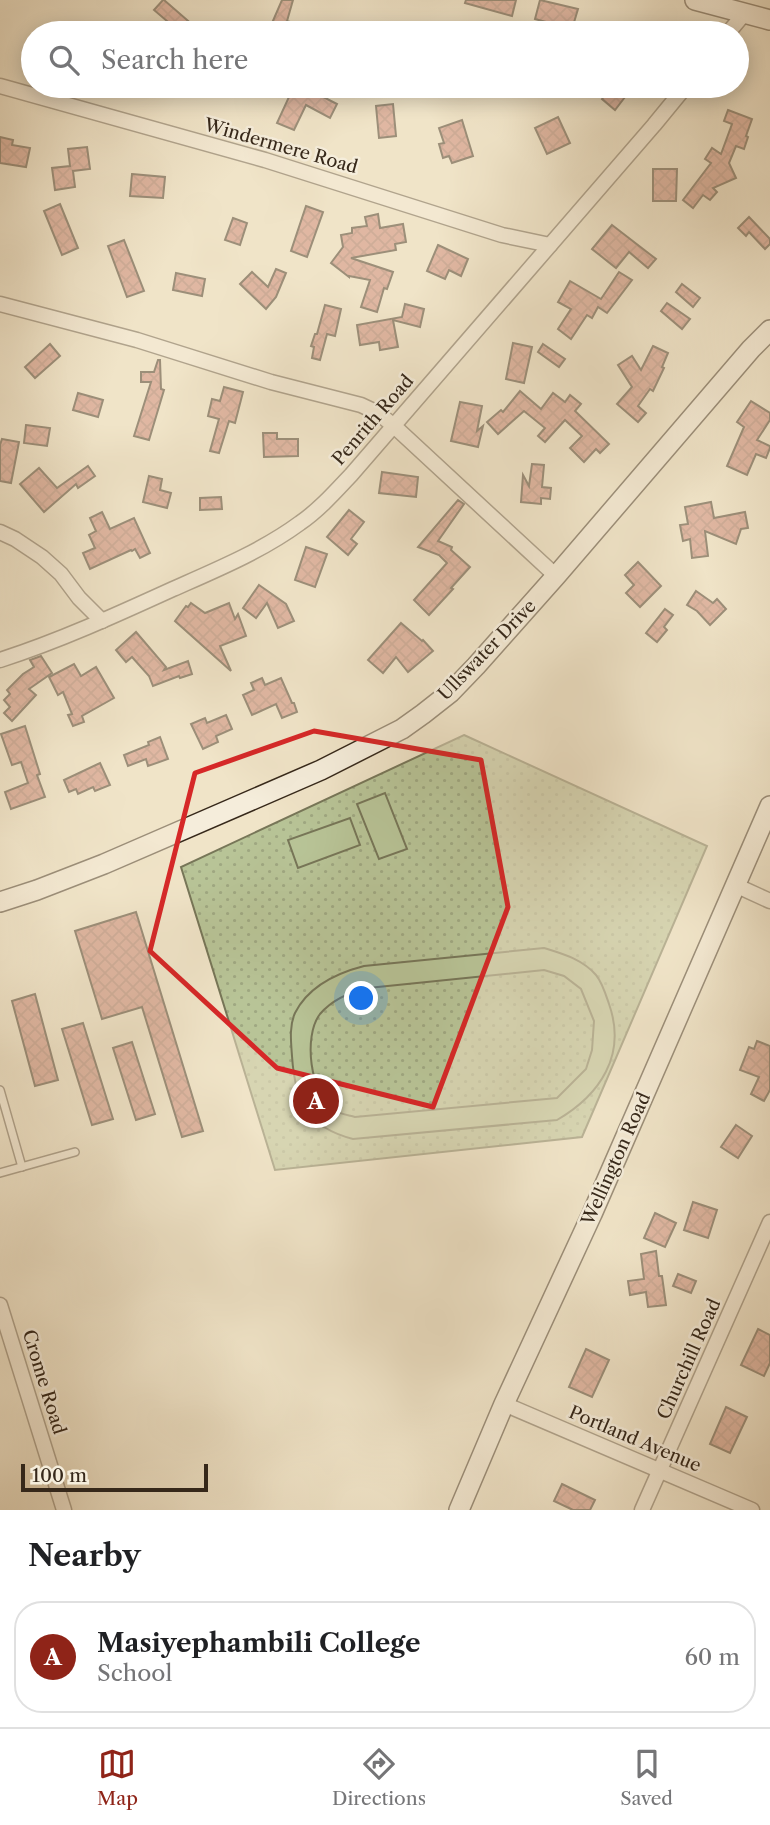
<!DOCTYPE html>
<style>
:root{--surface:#fff;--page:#f6f6f6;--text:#202124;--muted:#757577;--line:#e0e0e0;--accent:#8f2418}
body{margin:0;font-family:"Libre Caslon Text",serif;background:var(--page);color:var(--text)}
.scale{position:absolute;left:21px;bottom:18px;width:187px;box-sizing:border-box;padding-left:7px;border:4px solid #36281a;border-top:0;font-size:19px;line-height:24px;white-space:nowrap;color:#36281a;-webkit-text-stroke:5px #f5eddb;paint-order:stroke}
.you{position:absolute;left:362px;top:999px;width:24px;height:24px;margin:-18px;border:5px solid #fff;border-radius:50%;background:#1a73e8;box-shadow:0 0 0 10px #1a73e833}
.badge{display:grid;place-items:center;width:46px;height:46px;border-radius:50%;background:var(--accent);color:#fff;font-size:23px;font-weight:700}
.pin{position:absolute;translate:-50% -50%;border:4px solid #fff;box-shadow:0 2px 7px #0006}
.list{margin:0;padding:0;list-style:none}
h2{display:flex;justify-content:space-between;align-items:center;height:91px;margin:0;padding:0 28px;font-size:30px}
h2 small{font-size:23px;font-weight:400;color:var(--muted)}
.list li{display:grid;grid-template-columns:46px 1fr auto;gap:21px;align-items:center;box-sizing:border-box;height:112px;margin:0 14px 14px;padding:0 14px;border:2px solid var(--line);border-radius:28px}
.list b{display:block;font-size:26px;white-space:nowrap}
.list p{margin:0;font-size:23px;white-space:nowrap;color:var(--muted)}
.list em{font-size:23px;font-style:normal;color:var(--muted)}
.icon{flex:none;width:38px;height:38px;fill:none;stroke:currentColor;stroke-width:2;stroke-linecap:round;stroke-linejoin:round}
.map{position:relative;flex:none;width:770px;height:1510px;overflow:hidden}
.search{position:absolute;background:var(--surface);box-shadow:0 4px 18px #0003;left:21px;right:21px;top:21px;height:77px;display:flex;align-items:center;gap:18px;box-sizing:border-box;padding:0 24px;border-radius:38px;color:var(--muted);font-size:26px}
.sheet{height:217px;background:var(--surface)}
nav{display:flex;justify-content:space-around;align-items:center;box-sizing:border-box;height:98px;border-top:2px solid var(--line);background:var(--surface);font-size:19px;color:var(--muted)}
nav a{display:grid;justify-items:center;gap:4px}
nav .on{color:var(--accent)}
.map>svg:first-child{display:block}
</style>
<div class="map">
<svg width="770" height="1510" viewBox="0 0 770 1510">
<defs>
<pattern id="park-dots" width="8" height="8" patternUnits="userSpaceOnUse" patternTransform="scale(1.75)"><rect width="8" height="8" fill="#b8c497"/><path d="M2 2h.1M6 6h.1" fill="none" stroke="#9fa882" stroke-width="1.8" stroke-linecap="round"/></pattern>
<pattern id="building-cross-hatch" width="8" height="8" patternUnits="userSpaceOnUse" patternTransform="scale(1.75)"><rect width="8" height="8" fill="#cc8274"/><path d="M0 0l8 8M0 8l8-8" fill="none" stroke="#a66a5e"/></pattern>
</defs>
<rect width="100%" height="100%" fill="#f0e4c8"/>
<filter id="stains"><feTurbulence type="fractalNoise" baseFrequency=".00286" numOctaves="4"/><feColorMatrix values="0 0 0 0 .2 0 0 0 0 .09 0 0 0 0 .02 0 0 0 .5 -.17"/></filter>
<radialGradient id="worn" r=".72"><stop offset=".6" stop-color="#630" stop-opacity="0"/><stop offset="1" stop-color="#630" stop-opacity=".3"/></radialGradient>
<path fill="url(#park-dots)" stroke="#777658" stroke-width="2" d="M464,735L707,846L582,1137L275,1170L181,867Z"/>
<g fill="#b8c497" stroke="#777658" stroke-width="2" fill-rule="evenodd">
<path d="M385,793L407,849L379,859L357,804Z"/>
<path d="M350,818L360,845L298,868L288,840Z"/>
<path d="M544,948C563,954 582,959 596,975C602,982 606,995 609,1004C627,1055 600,1095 557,1120L353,1139C307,1127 295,1102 292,1056C291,1042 289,1026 295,1013C308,987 337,973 364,966ZM544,970L564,976L581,989L594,1021L592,1050L586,1069L557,1098L355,1117C348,1115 339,1114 334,1110C310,1094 303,1036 320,1014C332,1000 350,992 368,988Z"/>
</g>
<g fill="url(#building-cross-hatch)" stroke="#36281a" stroke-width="2">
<path d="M163,0H164L202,33H181L154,10Z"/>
<path d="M282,0H293L287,21L319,31V33H276L269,30Z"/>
<path d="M466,0H516L512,16L465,3Z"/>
<path d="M540,0L578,9L572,29L535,19Z"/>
<path d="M286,86H302L337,104L330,118L306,105L294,130L277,123L289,97L282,93Z"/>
<path d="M612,86L625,97L615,110L602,99Z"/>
<path d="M393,104L396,136L379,138L376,106Z"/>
<path d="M728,110L752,119L746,136L748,137L744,149L736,146L729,163L736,178L713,188L717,192L710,200L703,195L693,208L683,200L711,163L705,159L712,148L721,154L732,124L724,121Z"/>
<path d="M558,117L570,143L547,154L535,128Z"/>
<path d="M462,120L473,156L452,163L449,156L443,158L439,144L444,143L439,128Z"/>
<path d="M0,137L13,140L12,145L30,148L26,167L0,163Z"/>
<path d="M87,147L90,169L73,171L75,187L55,190L52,168L70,166L68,149Z"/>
<path d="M653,169H677L676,201H653Z"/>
<path d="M132,174L165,177L163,198L130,196Z"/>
<path d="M60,204L78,248L62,255L44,211Z"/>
<path d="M306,206L323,212L307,257L291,251Z"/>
<path d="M378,214L380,228L403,224L406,242L395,244L396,250L351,258L393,272L387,289L384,288L377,312L361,307L370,280L349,276V277L331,263L343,247L341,235L352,233V228L367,226L365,217Z"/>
<path d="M749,217L770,239V244L765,249L749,232L746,236L738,228Z"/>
<path d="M233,218L247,223L240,245L225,240Z"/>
<path d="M612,225L656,259L648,268L629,252L616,268L592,249Z"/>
<path d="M124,240L144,291L127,297L108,246Z"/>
<path d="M438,245L468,259L461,276L449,270L445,279L427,271Z"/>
<path d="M276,269L286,273L276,297L266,309L240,284L252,272L268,287Z"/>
<path d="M619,272L632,280L607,313L598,307L592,318L587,315L571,339L558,329L571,309L558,302L570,281L601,299Z"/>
<path d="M176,273L205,279L202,296L173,290Z"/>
<path d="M682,284L700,298L693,307L676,292Z"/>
<path d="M667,303L690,319L682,329L661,311Z"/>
<path d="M405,304L424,309L420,327L393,320L398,347L380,350L379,342L360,345L357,325L402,317Z"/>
<path d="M325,305L341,309L335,336L327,334L320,360L312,358L314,347L311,346L315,334H317Z"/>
<path d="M513,343L532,347L524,383L506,379Z"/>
<path d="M50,344L60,356L35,378L25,367Z"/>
<path d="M543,344L565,359L559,367L538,352Z"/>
<path d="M653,346L668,353L662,367L664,368L653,391L650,389L638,406L646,413L638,422L617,404L632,387L618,365L632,356L641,370Z"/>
<path d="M158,360H160L161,389L164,390L149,440L134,436L151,382H141V372H154Z"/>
<path d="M224,387L243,392L235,423L229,421L219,453L210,451L219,419L208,416L212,399L220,401Z"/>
<path d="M520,391L541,409L553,393L565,402L570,395L581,404L575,411L609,444L600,453L596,449L584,462L570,448L582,436L565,420L545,442L538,436L545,428L524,411L498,434L487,422L501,410L503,412Z"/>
<path d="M78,393L103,400L98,417L73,410Z"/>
<path d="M751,401L770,413V420L757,440L770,446V448L766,458L756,454L747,475L727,466L744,427L737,422Z"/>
<path d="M460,402L482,406L477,431L483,426L478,447L451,441Z"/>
<path d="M26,425L50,428L47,446L24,443Z"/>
<path d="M263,433H277V439H298V456L264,457Z"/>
<path d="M2,439L19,442L11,483L0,481V445Z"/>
<path d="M532,464L544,465L542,487L551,488L550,499L541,498V504L521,502L523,475L529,486Z"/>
<path d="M88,466L95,476L78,488L76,484L44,512L20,484L39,468L57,488Z"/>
<path d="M382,472L418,477L416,497L379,493Z"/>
<path d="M149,476L162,479L160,490L171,493L167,508L143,502Z"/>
<path d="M221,497L222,509L200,510V498Z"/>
<path d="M458,500L464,504L438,541L452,547L451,550L470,567L451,588L453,589L429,615L414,600L447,563L439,555L418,547Z"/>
<path d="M711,502L714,518L745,512L748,528L741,529L736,544L705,531L708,556L692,558L690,539L683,541L680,525L688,524L685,507Z"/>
<path d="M349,510L364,522L351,539L357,544L348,555L327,537Z"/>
<path d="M102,512L110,529L134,518L150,553L140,558L135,549L132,551L131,550L90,569L83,553L95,548L89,535L96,531L90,518Z"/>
<path d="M306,547L327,554L315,587L295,580Z"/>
<path d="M638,562L661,586L640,607L626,593L634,585L625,575Z"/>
<path d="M259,585L286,604L294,621L278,628L267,603L256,618L243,608Z"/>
<path d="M696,591L713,603L717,599L726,609L710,625L697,611L687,605Z"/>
<path d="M191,603L205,613L229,603L235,619L238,614L246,636L220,646L231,671L175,621L186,606L188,607Z"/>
<path d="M665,609L673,615L664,627L667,630L657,642L646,633Z"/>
<path d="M401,623L422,641L423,640L433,651L408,672L396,657L383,673L368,660Z"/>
<path d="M136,632L166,667L164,670L188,661L192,674L180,678L179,676L153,686L149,676L132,657L126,662L116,650Z"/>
<path d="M41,656L52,673L29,689L36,695L12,721L4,713L10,707L4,700L10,694L7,690L23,674L34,667L30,660Z"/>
<path d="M74,664L81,676L96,667L114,698L82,716L84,722L73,726L68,715L72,714L63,692L58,695L49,677Z"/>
<path d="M262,678L265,685L281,678L292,703H294L297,712L282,718L276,704L252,715L243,695L254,690L251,683Z"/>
<path d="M226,715L232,729L216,736L218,742L203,749L191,724L205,718L207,723Z"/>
<path d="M25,726L40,774L37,775L45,797L11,809L5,792L28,783L21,762L12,765L1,734Z"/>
<path d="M160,737L168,759L148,766L146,759L128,766L124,755L149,745L148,742Z"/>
<path d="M100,763L110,785L95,791L93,787L78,794L76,789L69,792L64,780Z"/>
<path d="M136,912L203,1131L182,1137L142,1007L102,1019L75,931Z"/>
<path d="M35,994L58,1080L35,1086L12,1001Z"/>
<path d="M83,1023L113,1119L92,1125L62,1029Z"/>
<path d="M757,1041L770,1046V1090L764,1101L751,1094L759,1077L740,1070L749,1047L754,1049Z"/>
<path d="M132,1042L155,1114L136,1120L113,1048Z"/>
<path d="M736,1125L752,1136L738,1158L721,1147Z"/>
<path d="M693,1202L717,1210L708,1238L684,1230Z"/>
<path d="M655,1213L676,1223L665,1247L644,1238Z"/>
<path d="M656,1251L659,1276H662L666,1305L648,1307L646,1292L630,1295L628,1281L644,1279L641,1254Z"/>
<path d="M678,1274L696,1281L691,1293L673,1286Z"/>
<path d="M758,1329L770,1335V1363L764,1376L741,1365Z"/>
<path d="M586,1349L609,1360L592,1397L569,1387Z"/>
<path d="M726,1407L747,1417L730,1453L710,1444Z"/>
<path d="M562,1484L595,1500L590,1510H573L554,1501Z"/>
</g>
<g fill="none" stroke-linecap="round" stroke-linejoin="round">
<g stroke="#645746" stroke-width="10">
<g id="lane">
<path d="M0,1090L22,1167"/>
<path d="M0,1173L75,1152"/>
</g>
</g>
<g stroke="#645746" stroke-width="17">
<g id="street">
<path d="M728,33L744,14"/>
<path d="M0,86L265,160L502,235L550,245"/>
<path d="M0,304L137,340L271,382L361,405L378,413L394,426L556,576"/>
<path d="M0,532L15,539L42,557L61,574L79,598L102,621"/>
<path d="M0,660C59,641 116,615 173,589C216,570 262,551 300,523C319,510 335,492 351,475L654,125L686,86"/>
<path d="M735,885L770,901"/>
<path d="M0,1305L64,1510"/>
<path d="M504,1404L752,1510"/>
<path d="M642,1510L770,1222"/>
</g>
</g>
<g stroke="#36281a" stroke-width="22">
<g id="secondary">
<path d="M695,0L770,20"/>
<path d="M0,902L37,890L104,864L321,770L402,729L423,714L451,692L476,666L556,576L751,349L770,330"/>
<path d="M459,1510L504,1404L592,1214L770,806"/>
</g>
</g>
<use href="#lane" stroke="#f5eddb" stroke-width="7"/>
<use href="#street" stroke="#f5eddb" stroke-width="14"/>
<use href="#secondary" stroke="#f5eddb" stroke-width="19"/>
</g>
<path d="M0 0H770V1510H0ZM314,731L481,760L508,907L433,1107L277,1068L150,951L195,773Z" fill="#f0e4c8" fill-opacity=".55" fill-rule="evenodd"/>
<path fill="none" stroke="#d62828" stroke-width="5" stroke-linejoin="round" d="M314,731L481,760L508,907L433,1107L277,1068L150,951L195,773Z"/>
<g text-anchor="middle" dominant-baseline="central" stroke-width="5" stroke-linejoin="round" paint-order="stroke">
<g font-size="18" fill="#36281a" stroke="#f5eddb">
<text transform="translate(281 146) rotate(16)">Windermere Road</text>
<text transform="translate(373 420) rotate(-49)">Penrith Road</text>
<text transform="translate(487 650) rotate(-46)">Ullswater Drive</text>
<text transform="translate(616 1159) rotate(-66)">Wellington Road</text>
<text transform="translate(689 1359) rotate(-66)">Churchill Road</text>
<text transform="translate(44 1382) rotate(73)">Crome Road</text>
<text transform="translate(635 1439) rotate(23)">Portland Avenue</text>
</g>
</g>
<rect width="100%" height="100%" filter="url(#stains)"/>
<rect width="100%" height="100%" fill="url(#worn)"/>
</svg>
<div class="scale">100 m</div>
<div class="you"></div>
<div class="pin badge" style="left:316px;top:1101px">A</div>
<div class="search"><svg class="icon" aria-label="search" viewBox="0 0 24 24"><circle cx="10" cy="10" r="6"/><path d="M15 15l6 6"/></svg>Search here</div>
</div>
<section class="sheet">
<h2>Nearby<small></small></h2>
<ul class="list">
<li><span class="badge">A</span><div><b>Masiyephambili College</b><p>School</p></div><em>60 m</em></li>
</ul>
</section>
<nav>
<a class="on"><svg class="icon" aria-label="map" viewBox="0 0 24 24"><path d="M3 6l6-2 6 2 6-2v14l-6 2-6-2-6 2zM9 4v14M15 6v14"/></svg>Map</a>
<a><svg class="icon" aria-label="directions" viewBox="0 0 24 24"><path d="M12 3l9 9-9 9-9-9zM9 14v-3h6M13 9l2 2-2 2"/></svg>Directions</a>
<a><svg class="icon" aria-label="saved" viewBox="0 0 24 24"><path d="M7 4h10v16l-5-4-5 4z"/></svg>Saved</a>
</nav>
